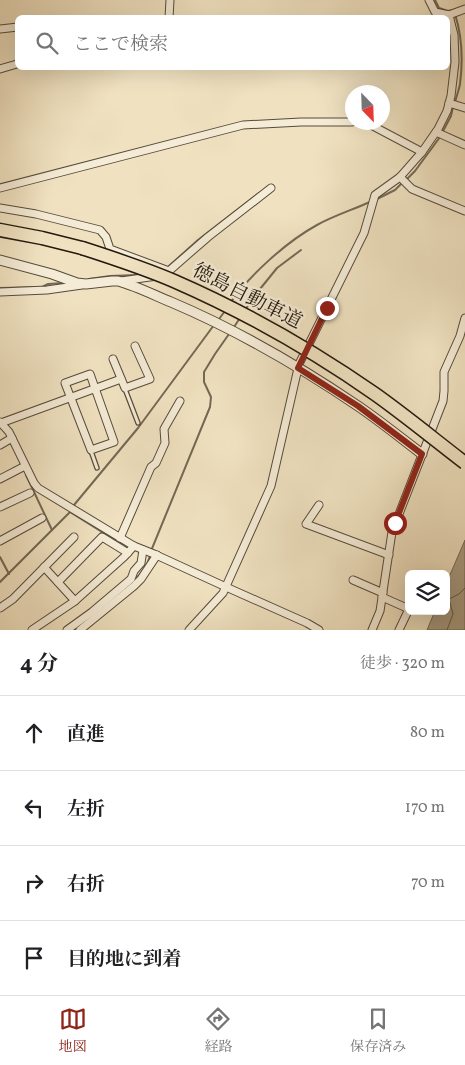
<!DOCTYPE html>
<html lang="ja">
<meta charset="utf-8">
<style>
:root{--surface:#fff;--page:#f6f6f6;--text:#202124;--muted:#757577;--line:#e0e0e0;--accent:#8f2418}
body{margin:0;font-family:Vollkorn,"Noto Serif JP",serif;background:var(--page);color:var(--text)}
.controls{position:absolute;right:15px;bottom:15px;display:grid;overflow:hidden;border-radius:8px;box-shadow:0 5px 20px #0002}
.controls button{width:45px;height:45px;display:grid;place-items:center;padding:0;border:0;border-bottom:1px solid var(--line);background:var(--surface);color:var(--text);font:25px sans-serif}
.compass{position:absolute;left:345px;top:85px;width:45px;height:45px;border-radius:50%;background:var(--surface);box-shadow:0 5px 20px #0002;rotate:157deg}
.stop{position:absolute;width:15px;height:15px;margin:-11px;border:4px solid #8f2418;border-radius:50%;background:#fff}
.stop.end{background:#8f2418;border-color:#fff;box-shadow:0 1px 5px #0008}
.list{margin:0;padding:0;list-style:none}
h2{display:flex;justify-content:space-between;align-items:center;height:65px;margin:0;padding:0 20px;font-size:21px}
h2 small{font-size:16px;font-weight:400;color:var(--muted)}
.list li{display:grid;grid-template-columns:32px 1fr auto;gap:15px;align-items:center;box-sizing:border-box;height:75px;padding:0 20px;border-top:1px solid var(--line)}
.list b{display:block;font-size:19px;white-space:nowrap}
.list em{font-size:16px;font-style:normal;color:var(--muted)}
.icon{flex:none;width:28px;height:28px;fill:none;stroke:currentColor;stroke-width:2;stroke-linecap:round;stroke-linejoin:round}
.map{position:relative;flex:none;width:465px;height:630px;overflow:hidden}
.search{position:absolute;background:var(--surface);box-shadow:0 5px 20px #0002;left:15px;right:15px;top:15px;height:55px;display:flex;align-items:center;gap:12px;box-sizing:border-box;padding:0 18px;border-radius:8px;color:var(--muted);font-size:19px}
.sheet{height:365px;background:var(--surface)}
nav{display:flex;justify-content:space-around;align-items:center;box-sizing:border-box;height:70px;border-top:1px solid var(--line);background:var(--surface);font-size:14px;color:var(--muted)}
nav a{display:grid;justify-items:center;gap:2px}
nav .on{color:var(--accent)}
.map>svg:first-child{display:block}
</style>
<div class="map">
<svg width="465" height="630" viewBox="0 0 465 630">
<rect width="100%" height="100%" fill="#f0e2c1"/>
<filter id="stains"><feTurbulence type="fractalNoise" baseFrequency=".004" numOctaves="4"/><feColorMatrix values="0 0 0 0 .2 0 0 0 0 .09 0 0 0 0 .02 0 0 0 .5 -.17"/></filter>
<radialGradient id="worn" r=".72"><stop offset=".6" stop-color="#630" stop-opacity="0"/><stop offset="1" stop-color="#630" stop-opacity=".3"/></radialGradient>
<path fill="#aa9e84" stroke="#746955" d="M465,540V630H427L435,611H446V584Z"/>
<g fill="none" stroke-linecap="round" stroke-linejoin="round">
<path stroke="#665c49" stroke-width="1" d="M447,630L453,614L449,599L459,594L465,588"/>
<g stroke="#746955" stroke-width="2">
<path d="M435,0L439,8L448,11L453,10"/>
<path d="M455,103C456,97 459,90 460,84C463,61 462,36 455,14"/>
<path d="M442,133L451,116L453,107"/>
<path d="M406,180L415,171L440,137"/>
<path d="M377,199L395,190L402,183"/>
<path d="M169,266L198,240L259,193"/>
<path d="M89,279L110,276L136,275"/>
<path d="M0,288L42,287L48,284L63,283"/>
<path d="M230,303C250,275 286,242 317,225C333,216 352,210 370,202"/>
<path d="M245,310L256,294L277,268L301,250"/>
<path d="M219,319L225,311"/>
<path d="M234,327L240,318"/>
<path d="M26,475L52,530"/>
<path d="M74,505L138,428L214,325"/>
<path d="M151,551L210,407L211,397L204,382V372L215,354L229,334"/>
<path d="M0,557L9,574"/>
<path d="M134,580C141,575 148,564 150,556"/>
<path d="M0,582L70,512L126,547"/>
<path d="M73,630L86,620"/>
</g>
<g stroke="#564b3b" stroke-width="5.5">
<g id="service">
<path d="M125,389L138,423"/>
<path d="M91,451L97,468"/>
</g>
</g>
<g stroke="#564b3b" stroke-width="9">
<g id="minor">
<path d="M429,0L435,12L449,15L465,9"/>
<path d="M169,18L170,0"/>
<path d="M0,29L18,27"/>
<path d="M0,69L17,64L18,63"/>
<path d="M449,103L465,108"/>
<path d="M363,122L371,125L422,152"/>
<path d="M436,132L465,145"/>
<path d="M400,177L412,189L465,211"/>
<path d="M0,188L243,125L301,122H352"/>
<path d="M0,208L36,214L100,230L106,237L110,249L169,271L208,237L271,188"/>
<path d="M121,281L157,276"/>
<path d="M0,292L47,290L82,285"/>
<path d="M113,359L125,388L150,379L135,346"/>
<path d="M90,374L114,442L91,450L65,383Z"/>
<path d="M0,422L9,432L34,483L38,488L134,546L154,554L226,587L307,623L319,630"/>
<path d="M1,423L121,379"/>
<path d="M0,445L12,438"/>
<path d="M0,479L25,466"/>
<path d="M319,505L306,524L389,555"/>
<path d="M0,507L30,493"/>
<path d="M120,538L151,467L156,463L165,443L164,429L180,401"/>
<path d="M0,541L42,518"/>
<path d="M44,567L75,601"/>
<path d="M353,580L383,593"/>
<path d="M58,582L102,537L128,553"/>
<path d="M382,597L409,609"/>
<path d="M0,608L13,599L74,537"/>
<path d="M32,630L75,601L124,557L134,546"/>
<path d="M67,630L92,612L131,579L134,571L141,563L143,550"/>
<path d="M80,630L134,586L141,579L157,555"/>
<path d="M189,630L223,593L271,486L299,364L364,233L375,195L400,177L422,152L438,129L447,111L451,96L455,62L454,35L449,15"/>
<path d="M372,630L380,611L392,532L443,401L444,391V372L460,336L465,318"/>
<path d="M399,630L409,609"/>
</g>
</g>
<g stroke="#564b3b" stroke-width="11">
<path id="tertiary" d="M0,260L52,274L77,283L86,284L112,281H118C136,286 154,295 171,302C237,330 299,366 358,406C380,421 401,438 422,454"/>
</g>
<g stroke="#23190e" stroke-width="15">
<path id="motorway" d="M0,230L42,238L82,248"/>
</g>
<use href="#service" stroke="#f5ecd7" stroke-width="3"/>
<use href="#minor" stroke="#f5ecd7" stroke-width="7"/>
<use href="#tertiary" stroke="#f5ecd7" stroke-width="9"/>
<use href="#motorway" stroke="#f0e2c1" stroke-width="12"/>
<g stroke="#23190e" stroke-width="15" stroke-linecap="butt">
<path id="motorway-bridge" d="M82,248C113,258 144,268 174,281C245,312 312,350 375,394C406,416 435,440 465,463"/>
</g>
<use href="#motorway-bridge" stroke="#f0e2c1" stroke-width="12"/>
</g>
<g fill="none" stroke-linecap="round" stroke-linejoin="round">
<path stroke="#8f2418" stroke-width="6" d="M327,308L298,368L358,406L422,454L395,523"/>
</g>
<g text-anchor="middle" dominant-baseline="central" stroke-width="5" stroke-linejoin="round" paint-order="stroke">
<g font-size="20" fill="#23190e" stroke="#f5ecd7">
<text transform="translate(247 297) rotate(27)">徳島自動車道</text>
</g>
</g>
<rect width="100%" height="100%" filter="url(#stains)"/>
<rect width="100%" height="100%" fill="url(#worn)"/>
</svg>
<div class="controls">
<button><svg class="icon" aria-label="layers" viewBox="0 0 24 24"><path d="M12 4l9 5-9 5-9-5zM3 14l9 5 9-5"/></svg></button>
</div>
<svg class="compass" viewBox="-18 -18 36 36"><path d="M0-13l5 13h-10z" fill="#e53935"/><path d="M0 13l5-13h-10z" fill="#757577"/></svg>
<div class="stop" style="left:395px;top:523px"></div>
<div class="stop end" style="left:327px;top:308px"></div>
<div class="search"><svg class="icon" aria-label="search" viewBox="0 0 24 24"><circle cx="10" cy="10" r="6"/><path d="M15 15l6 6"/></svg>ここで検索</div>
</div>
<section class="sheet">
<h2>4 分<small>徒歩 · 320 m</small></h2>
<ul class="list">
<li><svg class="icon" aria-label="ahead" viewBox="0 0 24 24"><path d="M12 20V5M6 11l6-6 6 6"/></svg><div><b>直進</b></div><em>80 m</em></li>
<li><svg class="icon" aria-label="left" viewBox="0 0 24 24"><path d="M17 20v-9H6M10 6l-5 5 5 5"/></svg><div><b>左折</b></div><em>170 m</em></li>
<li><svg class="icon" aria-label="right" viewBox="0 0 24 24"><path d="M7 20v-9h11M14 6l5 5-5 5"/></svg><div><b>右折</b></div><em>70 m</em></li>
<li><svg class="icon" aria-label="arrive" viewBox="0 0 24 24"><path d="M6 21V4h12l-3 4 3 4H6"/></svg><div><b>目的地に到着</b></div></li>
</ul>
</section>
<nav>
<a class="on"><svg class="icon" aria-label="map" viewBox="0 0 24 24"><path d="M3 6l6-2 6 2 6-2v14l-6 2-6-2-6 2zM9 4v14M15 6v14"/></svg>地図</a>
<a><svg class="icon" aria-label="directions" viewBox="0 0 24 24"><path d="M12 3l9 9-9 9-9-9zM9 14v-3h6M13 9l2 2-2 2"/></svg>経路</a>
<a><svg class="icon" aria-label="saved" viewBox="0 0 24 24"><path d="M7 4h10v16l-5-4-5 4z"/></svg>保存済み</a>
</nav>
